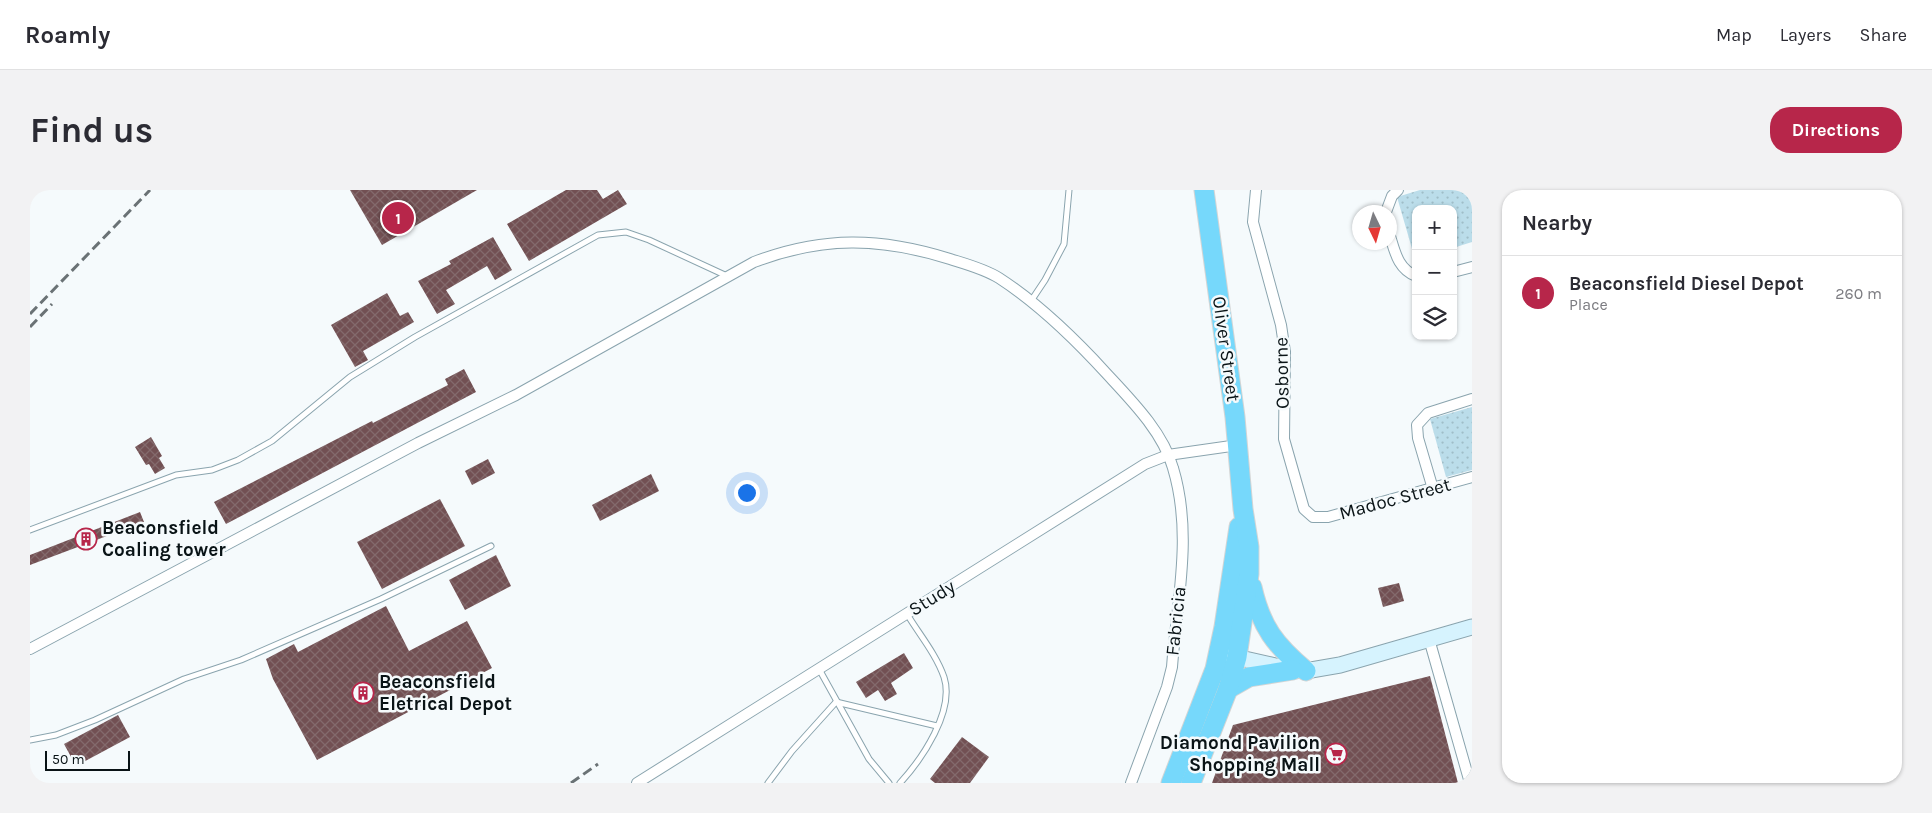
<!DOCTYPE html>
<meta charset="utf-8">
<style>
:root{--surface:#fff;--page:#f2f2f3;--text:#2b2b33;--muted:#7c7c81;--line:#e1e1e2;--accent:#b7264a}
body{margin:0;font-family:Karla,sans-serif;background:var(--page);color:var(--text)}
.controls{position:absolute;right:15px;top:15px;display:grid;overflow:hidden;border-radius:10px;box-shadow:0 1px 4px #0004}
.controls button{width:45px;height:45px;display:grid;place-items:center;padding:0;border:0;border-bottom:1px solid var(--line);background:var(--surface);color:var(--text);font:25px sans-serif}
.compass{position:absolute;left:1322px;top:15px;width:45px;height:45px;border-radius:50%;background:var(--surface);box-shadow:0 1px 4px #0004;rotate:175deg}
.scale{position:absolute;left:15px;bottom:12px;width:85px;box-sizing:border-box;padding-left:5px;border:2px solid #091316;border-top:0;font-size:14px;line-height:18px;white-space:nowrap;color:#091316;-webkit-text-stroke:4px #f5fafc;paint-order:stroke}
.you{position:absolute;left:716px;top:302px;width:18px;height:18px;margin:-12px;border:4px solid #fff;border-radius:50%;background:#1a73e8;box-shadow:0 0 0 8px #1a73e833}
.badge{display:grid;place-items:center;width:32px;height:32px;border-radius:50%;background:var(--accent);color:#fff;font-size:16px;font-weight:700}
.pin{position:absolute;translate:-50% -50%;border:2px solid #fff;box-shadow:0 1px 5px #0006}
.list{margin:0;padding:0;list-style:none}
h2{display:flex;justify-content:space-between;align-items:center;height:65px;margin:0;padding:0 20px;font-size:21px}
h2 small{font-size:16px;font-weight:400;color:var(--muted)}
.list li{display:grid;grid-template-columns:32px 1fr auto;gap:15px;align-items:center;box-sizing:border-box;height:75px;padding:0 20px;border-top:1px solid var(--line)}
.list b{display:block;font-size:19px;white-space:nowrap}
.list p{margin:0;font-size:16px;white-space:nowrap;color:var(--muted)}
.list em{font-size:16px;font-style:normal;color:var(--muted)}
.icon{flex:none;width:28px;height:28px;fill:none;stroke:currentColor;stroke-width:2;stroke-linecap:round;stroke-linejoin:round}
.map{position:relative;flex:none;width:1442px;height:593px;overflow:hidden;border-radius:20px}
header{display:flex;align-items:center;gap:30px;box-sizing:border-box;height:70px;padding:0 25px;background:var(--surface);border-bottom:1px solid var(--line)}
header strong{font-size:24px}
nav{display:flex;gap:28px;margin-inline-start:auto;font-size:18px}
.intro{display:flex;align-items:center;justify-content:space-between;box-sizing:border-box;height:120px;padding:0 30px}
h1{margin:0;font-size:35px}
.button{padding:12px 22px;border-radius:20px;background:var(--accent);color:#fff;font-size:18px;font-weight:700}
main{display:flex;gap:30px;padding:0 30px}
aside{flex:1;background:var(--surface);border-radius:20px;box-shadow:0 1px 4px #0004}
.map>svg:first-child{display:block}
</style>
<header>
<strong>Roamly</strong>
<nav><a>Map</a><a>Layers</a><a>Share</a></nav>
</header>
<div class="intro"><h1>Find us</h1><a class="button">Directions</a></div>
<main>
<div class="map">
<svg width="1442" height="593" viewBox="0 0 1442 593">
<defs>
<pattern id="park-dots" width="8" height="8" patternUnits="userSpaceOnUse" patternTransform="scale(1.25)"><rect width="8" height="8" fill="#bbddea"/><path d="M2 2h.1M6 6h.1" fill="none" stroke="#9fbdc8" stroke-width="1.8" stroke-linecap="round"/></pattern>
<pattern id="building-cross-hatch" width="8" height="8" patternUnits="userSpaceOnUse" patternTransform="scale(1.25)"><rect width="8" height="8" fill="#725053"/><path d="M0 0l8 8M0 8l8-8" fill="none" stroke="#836a6c"/></pattern>
</defs>
<rect width="100%" height="100%" fill="#f5fafc"/>
<g fill="url(#park-dots)">
<path d="M1390,0H1442V52L1423,58V19H1386L1385,69L1367,7Z"/>
<path d="M1442,217V280L1416,287L1400,229Z"/>
</g>
<g fill="url(#building-cross-hatch)">
<path d="M320,0H447L352,55Z"/>
<path d="M536,0H567L573,9L588,0L597,14L499,71L477,34Z"/>
<path d="M463,47L482,80L465,90L457,76L416,100L425,114L407,124L388,91L421,74L419,71Z"/>
<path d="M357,103L370,126L378,122L384,132L333,161L338,170L325,177L301,135Z"/>
<path d="M434,179L446,202L196,334L184,312L342,231L343,233L418,195L415,189Z"/>
<path d="M121,247L132,266L129,268L135,278L125,284L119,274L116,275L105,257Z"/>
<path d="M458,269L465,283L442,295L435,281Z"/>
<path d="M621,284L629,301L570,331L562,315Z"/>
<path d="M410,309L435,356L352,399L327,352Z"/>
<path d="M110,322L114,332L0,375V365Z"/>
<path d="M466,365L481,396L435,420L419,390Z"/>
<path d="M1369,393L1374,411L1353,417L1348,398Z"/>
<path d="M356,416L379,461L437,431L462,478L287,570L243,489L236,469L264,454L268,462Z"/>
<path d="M874,463L883,478L861,493L867,504L855,511L848,500L836,508L826,492Z"/>
<path d="M1400,486L1428,593H1182L1203,535Z"/>
<path d="M88,525L100,547L46,576L34,554Z"/>
<path d="M932,547L959,567L940,593H905L900,589Z"/>
</g>
<g fill="none" stroke-linecap="round" stroke-linejoin="round">
<g stroke="#8aa4ae" stroke-width="7">
<g id="lane">
<path d="M1001,111L1015,90L1034,54L1039,0"/>
<path d="M0,340L146,285L182,280L208,270L242,251L320,187L385,147L568,45L596,42L619,50L697,86"/>
<path d="M789,479L839,569L859,593"/>
<path d="M0,550L26,545L65,530L154,489L211,470L351,409L461,356"/>
<path d="M738,593L762,561L806,512L907,536"/>
<path d="M870,593C892,569 925,521 914,487C906,464 889,444 877,424"/>
</g>
</g>
<g stroke="#8aa4ae" stroke-width="12">
<g id="street">
<path d="M1226,0L1223,32L1251,135L1255,162L1254,249L1274,319L1283,327H1298L1442,287"/>
<path d="M1356,22L1362,6L1368,0"/>
<path d="M1360,46C1365,62 1368,79 1386,86"/>
<path d="M1423,82L1442,77"/>
<path d="M1403,299L1388,248L1387,235L1398,223L1442,209"/>
<path d="M1399,449L1440,593"/>
<path d="M0,459L388,253L486,205L724,72C793,46 850,47 920,69C936,74 955,79 969,88C1009,114 1044,148 1076,183C1101,210 1133,242 1143,278C1163,344 1147,410 1142,477L1137,497L1101,593"/>
<path d="M607,593L1115,274L1138,265L1208,255"/>
</g>
</g>
<g stroke="#8aa4ae" stroke-width="17">
<path id="secondary" d="M1197,465L1263,480H1281L1310,475L1442,437"/>
</g>
<g stroke="#d3d5d5" stroke-width="21">
<g id="highway">
<path d="M1222,397C1231,437 1245,455 1276,481"/>
<path d="M1198,499L1219,487L1263,480"/>
<path d="M1141,593L1185,479L1194,437L1209,337"/>
<path d="M1161,593L1198,499L1207,467L1219,384V357L1213,319L1205,227L1174,0"/>
</g>
</g>
<use href="#lane" stroke="#fff" stroke-width="5"/>
<use href="#street" stroke="#fff" stroke-width="10"/>
<use href="#secondary" stroke="#d6f3fe" stroke-width="15"/>
<use href="#highway" stroke="#76d8fb" stroke-width="19"/>
<g stroke="#6a7275" stroke-width="3" stroke-dasharray="10 5" stroke-linecap="butt">
<path d="M0,124L120,0"/>
<path d="M0,137L22,114"/>
<path d="M541,593L568,574"/>
</g>
</g>
<defs>
<g id="building-ring" transform="scale(1.125)"><circle r="9.5" fill="#f5fafc" stroke="#b7264a" stroke-width="1.5"/><path d="M-4-6H4V6H1V3H-1V6H-4ZM-2.5-4.3h1.7v1.8h-1.7ZM.8-4.3h1.7v1.8H.8ZM-2.5-1h1.7V.8h-1.7ZM.8-1h1.7V.8H.8Z" fill="#b7264a"/></g>
<g id="supermarket-ring" transform="scale(1.125)"><circle r="9.5" fill="#f5fafc" stroke="#b7264a" stroke-width="1.5"/><path d="M-6-5.5h2.5l.6 2H6L4.5 2H-2.5L-4.4-4H-6ZM-1.5 3.2a1.3 1.3 0 1 0 .1 0ZM3 3.2a1.3 1.3 0 1 0 .1 0Z" fill="#b7264a"/></g>
</defs>
<g fill-rule="evenodd">
<use href="#building-ring" x="56" y="349"/>
<use href="#building-ring" x="333" y="503"/>
<use href="#supermarket-ring" x="1306" y="564"/>
</g>
<g text-anchor="middle" dominant-baseline="central" stroke-width="5" stroke-linejoin="round" paint-order="stroke">
<g font-size="19" fill="#091316" stroke="#f5fafc">
<text transform="translate(1196 159) rotate(82)">Oliver Street</text>
<text transform="translate(1252 183) rotate(-91)">Osborne</text>
<text transform="translate(1365 309) rotate(-15)">Madoc Street</text>
<text transform="translate(902 408) rotate(-32)">Study</text>
<text transform="translate(1146 431) rotate(-84)">Fabricia</text>
</g>
<g font-size="19" font-weight="bold" fill="#091316" stroke="#f5fafc" text-anchor="start">
<text x="72" y="338">Beaconsfield<tspan x="72" dy="22">Coaling tower</tspan></text>
<text x="349" y="492">Beaconsfield<tspan x="349" dy="22">Eletrical Depot</tspan></text>
<text x="1290" y="553" text-anchor="end">Diamond Pavilion<tspan x="1290" dy="22">Shopping Mall</tspan></text>
</g>
</g>
</svg>
<div class="controls">
<button>+</button>
<button>−</button>
<button><svg class="icon" aria-label="layers" viewBox="0 0 24 24"><path d="M12 4l9 5-9 5-9-5zM3 14l9 5 9-5"/></svg></button>
</div>
<svg class="compass" viewBox="-18 -18 36 36"><path d="M0-13l5 13h-10z" fill="#e53935"/><path d="M0 13l5-13h-10z" fill="#7c7c81"/></svg>
<div class="scale">50 m</div>
<div class="you"></div>
<div class="pin badge" style="left:368px;top:28px">1</div>
</div>
<aside>
<h2>Nearby<small></small></h2>
<ul class="list">
<li><span class="badge">1</span><div><b>Beaconsfield Diesel Depot</b><p>Place</p></div><em>260 m</em></li>
</ul>
</aside>
</main>
